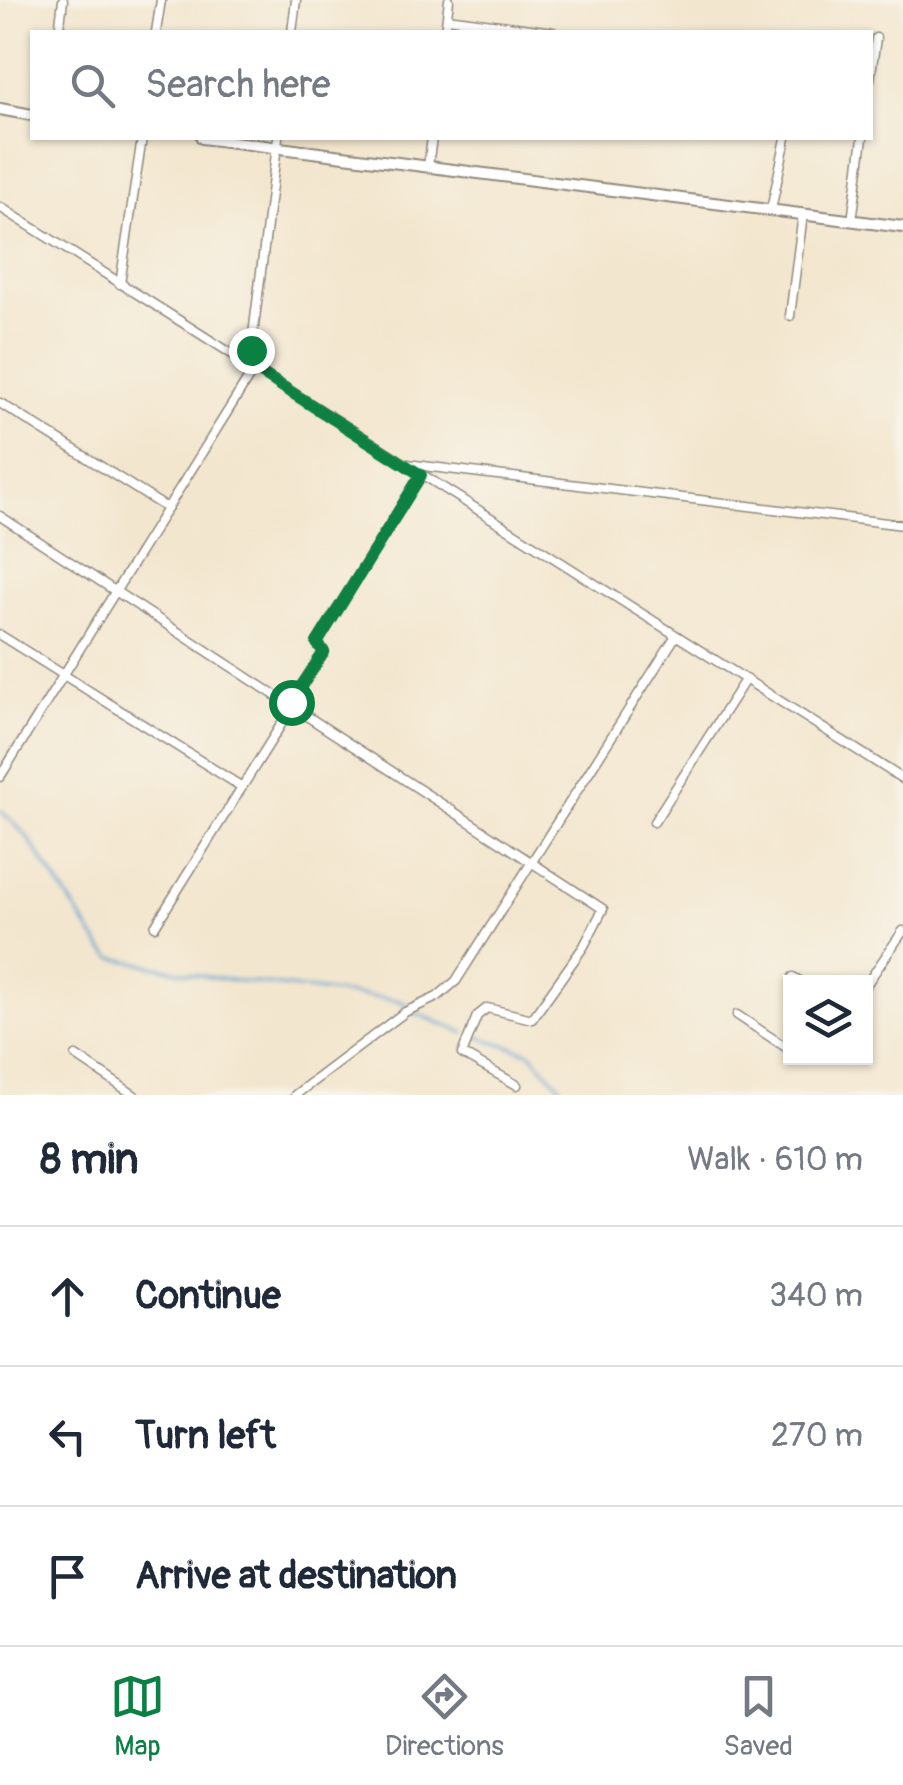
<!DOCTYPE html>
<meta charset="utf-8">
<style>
:root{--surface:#fff;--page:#f2f2f3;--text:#1f2937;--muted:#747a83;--line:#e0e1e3;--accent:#0b8043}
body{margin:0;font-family:Pangolin,sans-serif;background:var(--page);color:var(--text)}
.controls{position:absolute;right:30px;bottom:30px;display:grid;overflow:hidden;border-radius:0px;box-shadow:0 2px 8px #0004}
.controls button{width:90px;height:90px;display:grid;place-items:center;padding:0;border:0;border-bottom:2px solid var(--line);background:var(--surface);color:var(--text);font:50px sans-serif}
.stop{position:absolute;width:30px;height:30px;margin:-22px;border:8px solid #0b8043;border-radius:50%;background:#fff}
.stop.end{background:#0b8043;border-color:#fff;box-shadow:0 2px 10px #0008}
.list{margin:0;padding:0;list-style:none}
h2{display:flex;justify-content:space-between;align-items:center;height:130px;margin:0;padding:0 40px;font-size:42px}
h2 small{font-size:32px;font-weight:400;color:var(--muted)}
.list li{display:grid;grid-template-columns:65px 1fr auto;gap:30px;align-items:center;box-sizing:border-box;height:140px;padding:0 40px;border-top:2px solid var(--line)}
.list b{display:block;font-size:38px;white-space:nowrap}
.list em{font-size:32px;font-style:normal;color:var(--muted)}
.icon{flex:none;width:55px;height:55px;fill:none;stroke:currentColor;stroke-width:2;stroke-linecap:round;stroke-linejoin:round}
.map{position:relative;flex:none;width:903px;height:1095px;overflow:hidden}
.search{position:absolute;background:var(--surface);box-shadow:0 2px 8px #0004;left:30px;right:30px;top:30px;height:110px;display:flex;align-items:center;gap:25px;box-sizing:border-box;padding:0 35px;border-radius:0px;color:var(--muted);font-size:38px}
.sheet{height:550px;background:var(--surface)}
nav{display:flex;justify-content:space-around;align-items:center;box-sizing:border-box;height:140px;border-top:2px solid var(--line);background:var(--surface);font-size:28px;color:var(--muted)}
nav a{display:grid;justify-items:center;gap:5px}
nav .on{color:var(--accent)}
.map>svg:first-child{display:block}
</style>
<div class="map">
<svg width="903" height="1095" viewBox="0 0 903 1095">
<rect width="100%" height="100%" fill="#f7f3e8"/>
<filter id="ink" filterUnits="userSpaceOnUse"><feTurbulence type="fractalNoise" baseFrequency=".01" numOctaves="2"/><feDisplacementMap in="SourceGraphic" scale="20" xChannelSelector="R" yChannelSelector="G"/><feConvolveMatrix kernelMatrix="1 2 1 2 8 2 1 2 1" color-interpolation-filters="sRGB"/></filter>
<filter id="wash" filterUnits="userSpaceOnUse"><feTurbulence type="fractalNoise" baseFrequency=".0048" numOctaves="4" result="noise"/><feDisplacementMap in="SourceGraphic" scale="40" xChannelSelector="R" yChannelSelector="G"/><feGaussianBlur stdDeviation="2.25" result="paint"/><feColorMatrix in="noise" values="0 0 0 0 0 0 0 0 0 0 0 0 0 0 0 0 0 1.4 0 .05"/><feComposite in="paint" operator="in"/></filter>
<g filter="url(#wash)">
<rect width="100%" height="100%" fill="#f3e6ce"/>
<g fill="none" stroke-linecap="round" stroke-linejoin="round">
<g stroke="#5da3d3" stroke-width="2.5">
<path d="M0,810L25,834L102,949L113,958L214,978L397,1000L409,1005"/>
<path d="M413,1012L465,1033"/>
<path d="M473,1035L531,1053L568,1095"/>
</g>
</g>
</g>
<g filter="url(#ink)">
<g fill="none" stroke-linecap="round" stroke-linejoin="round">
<g stroke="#8f887c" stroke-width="11">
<g id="minor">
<path d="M447,18L553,32"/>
<path d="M59,32L63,0"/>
<path d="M156,32L161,0"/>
<path d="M292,32L296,0"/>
<path d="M445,32L449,0"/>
<path d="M870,80L876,38"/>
<path d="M428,166L432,138"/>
<path d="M0,207L903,779"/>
<path d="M771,210L786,138"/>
<path d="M852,221L863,138"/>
<path d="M120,284L142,138"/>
<path d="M790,316L803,214"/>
<path d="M249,366L278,138"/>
<path d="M0,403L165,507"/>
<path d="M407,464L903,525"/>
<path d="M0,516L603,909L584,946L532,1019L487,1008L477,1016L462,1054L517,1085"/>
<path d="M0,635L242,787"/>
<path d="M291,702L324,652L317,643L421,475"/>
<path d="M0,777L254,369"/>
<path d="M654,822L745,680"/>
<path d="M155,926L294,704"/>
<path d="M793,977L801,982"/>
<path d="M866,985L903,931"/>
<path d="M737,1015L790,1050"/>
<path d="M76,1056L134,1095"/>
<path d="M295,1095L405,1012L437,997L456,981L675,637"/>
</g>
</g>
<g stroke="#8f887c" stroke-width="14">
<g id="major">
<path d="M0,109L32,115"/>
<path d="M202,138L903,227"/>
</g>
</g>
<use href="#minor" stroke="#fff" stroke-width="8"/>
<use href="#major" stroke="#fff" stroke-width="10"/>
</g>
</g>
<g fill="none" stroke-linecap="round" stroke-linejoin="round" filter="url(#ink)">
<path stroke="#0b8043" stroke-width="12" d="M251,350L250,366L421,475L317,643L324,652L291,702"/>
</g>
</svg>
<div class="controls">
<button><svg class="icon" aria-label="layers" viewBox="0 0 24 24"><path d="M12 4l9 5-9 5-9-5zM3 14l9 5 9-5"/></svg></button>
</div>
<div class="stop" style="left:291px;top:702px"></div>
<div class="stop end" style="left:251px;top:350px"></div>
<div class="search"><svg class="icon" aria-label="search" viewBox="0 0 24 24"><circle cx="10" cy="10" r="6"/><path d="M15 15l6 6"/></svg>Search here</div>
</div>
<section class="sheet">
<h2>8 min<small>Walk · 610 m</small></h2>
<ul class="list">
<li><svg class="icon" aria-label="ahead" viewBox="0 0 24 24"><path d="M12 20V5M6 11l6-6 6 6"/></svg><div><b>Continue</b></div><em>340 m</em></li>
<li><svg class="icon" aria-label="left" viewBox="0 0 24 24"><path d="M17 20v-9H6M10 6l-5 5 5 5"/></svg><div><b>Turn left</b></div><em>270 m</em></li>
<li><svg class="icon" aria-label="arrive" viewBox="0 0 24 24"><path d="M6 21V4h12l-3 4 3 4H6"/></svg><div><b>Arrive at destination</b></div></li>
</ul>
</section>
<nav>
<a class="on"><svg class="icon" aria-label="map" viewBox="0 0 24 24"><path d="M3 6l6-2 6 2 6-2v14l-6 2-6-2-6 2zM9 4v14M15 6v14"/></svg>Map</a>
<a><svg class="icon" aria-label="directions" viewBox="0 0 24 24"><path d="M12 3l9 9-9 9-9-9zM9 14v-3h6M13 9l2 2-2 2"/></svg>Directions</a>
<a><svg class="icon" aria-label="saved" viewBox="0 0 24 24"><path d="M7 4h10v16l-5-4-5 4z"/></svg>Saved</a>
</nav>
